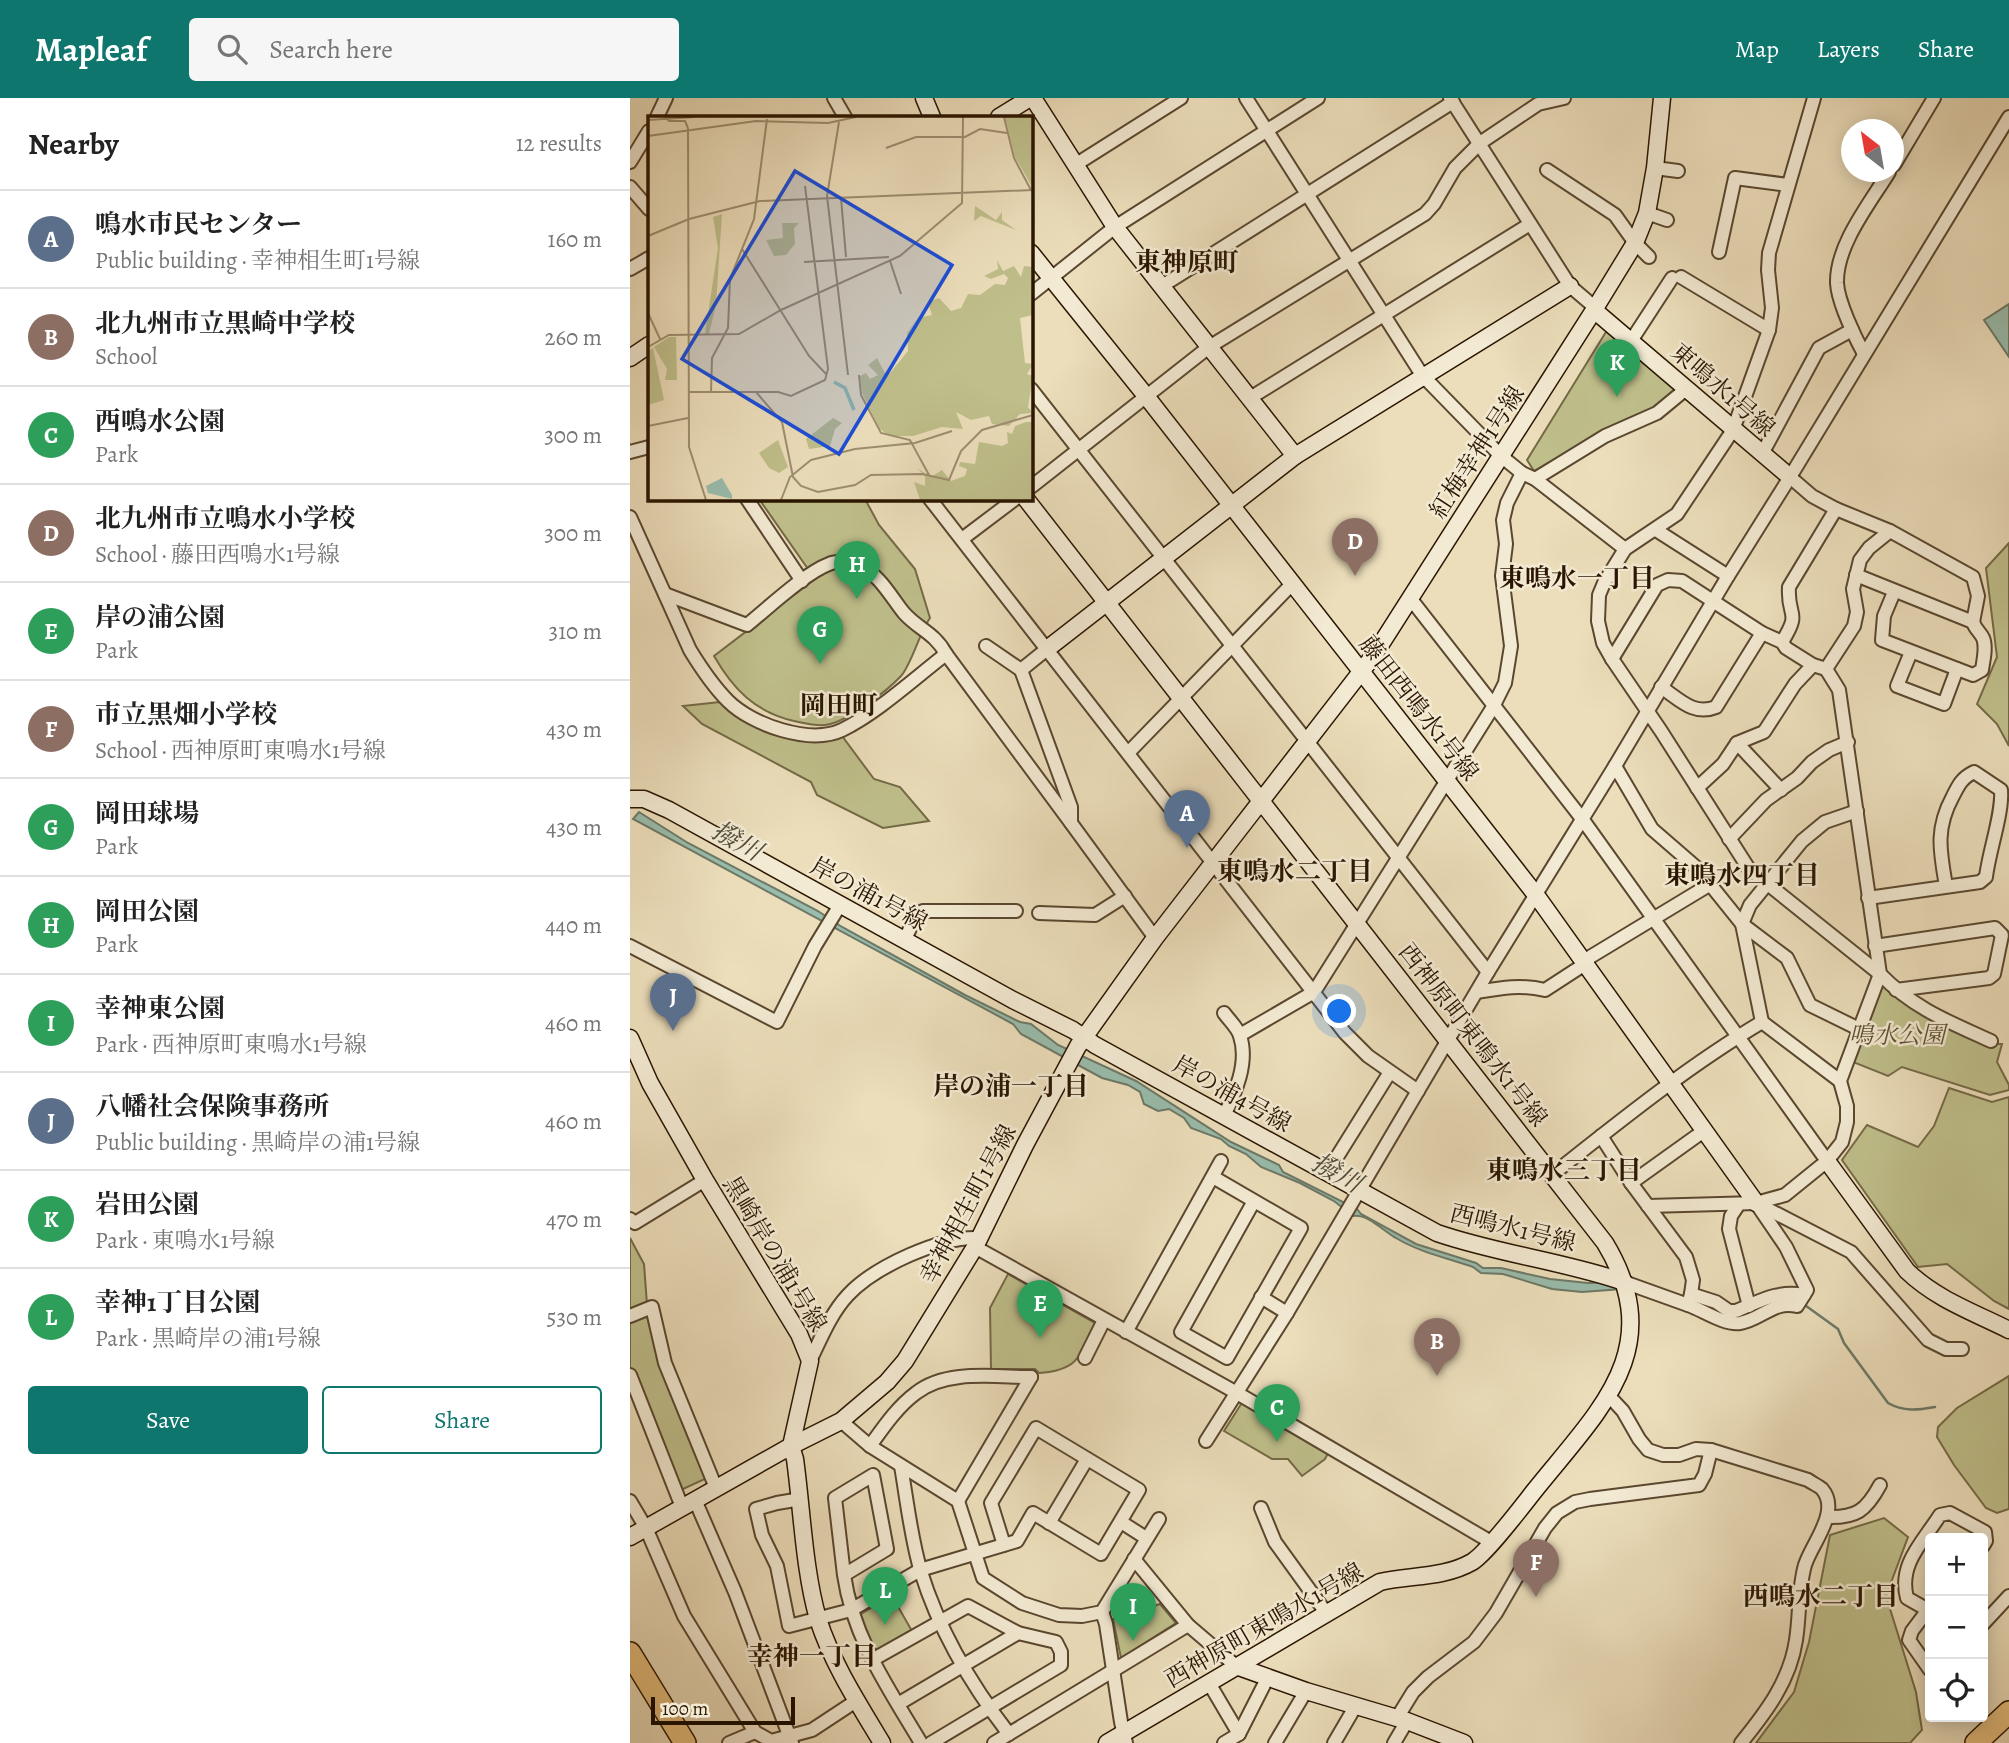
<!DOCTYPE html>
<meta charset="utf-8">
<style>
:root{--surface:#fff;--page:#f6f6f6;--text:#222;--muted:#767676;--line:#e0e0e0;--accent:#0f766e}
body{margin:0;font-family:Alegreya,"Noto Serif JP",serif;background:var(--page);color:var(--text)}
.controls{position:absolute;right:21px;bottom:21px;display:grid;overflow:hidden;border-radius:7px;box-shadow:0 4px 18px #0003}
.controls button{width:63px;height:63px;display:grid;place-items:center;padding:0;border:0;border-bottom:2px solid var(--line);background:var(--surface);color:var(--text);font:35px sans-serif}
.compass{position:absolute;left:1211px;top:21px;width:63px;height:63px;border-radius:50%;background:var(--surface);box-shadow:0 4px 18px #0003;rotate:329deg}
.scale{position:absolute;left:21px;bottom:18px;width:144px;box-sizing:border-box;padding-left:7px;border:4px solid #2a1500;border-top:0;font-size:19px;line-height:24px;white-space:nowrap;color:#2a1500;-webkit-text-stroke:5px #f3ead3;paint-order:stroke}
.you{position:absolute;left:710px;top:914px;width:24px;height:24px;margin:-18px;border:5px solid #fff;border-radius:50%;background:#1a73e8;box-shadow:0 0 0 10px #1a73e833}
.badge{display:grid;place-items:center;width:46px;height:46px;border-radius:50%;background:var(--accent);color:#fff;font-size:23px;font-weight:700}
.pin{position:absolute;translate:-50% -58px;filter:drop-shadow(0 2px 4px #0008)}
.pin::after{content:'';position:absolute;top:37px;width:24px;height:21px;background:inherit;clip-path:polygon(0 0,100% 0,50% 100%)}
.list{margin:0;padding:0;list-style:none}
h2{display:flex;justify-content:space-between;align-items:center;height:91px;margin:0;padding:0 28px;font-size:30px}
h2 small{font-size:23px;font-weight:400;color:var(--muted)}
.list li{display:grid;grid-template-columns:46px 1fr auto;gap:21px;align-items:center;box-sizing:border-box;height:98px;padding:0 28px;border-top:2px solid var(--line)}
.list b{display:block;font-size:26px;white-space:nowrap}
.list p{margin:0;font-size:23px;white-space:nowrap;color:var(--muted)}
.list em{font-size:23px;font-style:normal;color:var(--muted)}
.actions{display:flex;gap:14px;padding:21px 28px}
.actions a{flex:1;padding:16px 0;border:2px solid var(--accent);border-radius:7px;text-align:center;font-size:24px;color:var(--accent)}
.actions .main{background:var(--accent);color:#fff}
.icon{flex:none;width:38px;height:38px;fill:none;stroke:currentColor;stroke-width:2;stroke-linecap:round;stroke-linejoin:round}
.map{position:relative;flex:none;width:1379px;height:1645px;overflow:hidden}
header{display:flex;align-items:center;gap:42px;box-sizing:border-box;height:98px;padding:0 35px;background:var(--accent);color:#fff}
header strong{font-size:33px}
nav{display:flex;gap:38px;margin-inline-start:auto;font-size:24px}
.search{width:490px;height:63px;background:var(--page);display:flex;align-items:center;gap:18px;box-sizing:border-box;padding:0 24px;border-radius:7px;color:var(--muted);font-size:26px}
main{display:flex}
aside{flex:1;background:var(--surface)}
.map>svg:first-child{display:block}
</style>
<header>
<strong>Mapleaf</strong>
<div class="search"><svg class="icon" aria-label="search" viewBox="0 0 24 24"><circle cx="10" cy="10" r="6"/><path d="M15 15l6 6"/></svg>Search here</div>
<nav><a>Map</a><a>Layers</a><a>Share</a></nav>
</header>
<main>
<aside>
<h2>Nearby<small>12 results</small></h2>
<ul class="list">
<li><span class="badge" style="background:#5c6f8a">A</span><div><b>鳴水市民センター</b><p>Public building · 幸神相生町1号線</p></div><em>160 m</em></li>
<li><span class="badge" style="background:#8d6e63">B</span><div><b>北九州市立黒崎中学校</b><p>School</p></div><em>260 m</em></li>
<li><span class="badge" style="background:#2e9e5b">C</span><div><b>西鳴水公園</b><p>Park</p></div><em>300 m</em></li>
<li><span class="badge" style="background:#8d6e63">D</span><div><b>北九州市立鳴水小学校</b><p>School · 藤田西鳴水1号線</p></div><em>300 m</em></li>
<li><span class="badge" style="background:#2e9e5b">E</span><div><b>岸の浦公園</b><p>Park</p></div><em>310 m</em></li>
<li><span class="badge" style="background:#8d6e63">F</span><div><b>市立黒畑小学校</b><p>School · 西神原町東鳴水1号線</p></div><em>430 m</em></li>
<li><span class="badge" style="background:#2e9e5b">G</span><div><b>岡田球場</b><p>Park</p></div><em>430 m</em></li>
<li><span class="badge" style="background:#2e9e5b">H</span><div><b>岡田公園</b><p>Park</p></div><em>440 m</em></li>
<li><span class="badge" style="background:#2e9e5b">I</span><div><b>幸神東公園</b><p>Park · 西神原町東鳴水1号線</p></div><em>460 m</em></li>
<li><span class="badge" style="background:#5c6f8a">J</span><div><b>八幡社会保険事務所</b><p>Public building · 黒崎岸の浦1号線</p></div><em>460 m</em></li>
<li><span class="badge" style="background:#2e9e5b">K</span><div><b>岩田公園</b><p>Park · 東鳴水1号線</p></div><em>470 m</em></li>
<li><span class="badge" style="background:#2e9e5b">L</span><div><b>幸神1丁目公園</b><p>Park · 黒崎岸の浦1号線</p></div><em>530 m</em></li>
</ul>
<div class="actions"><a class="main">Save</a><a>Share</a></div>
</aside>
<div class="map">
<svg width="1379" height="1645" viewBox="0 0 1379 1645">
<rect width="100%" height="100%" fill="#ecdebb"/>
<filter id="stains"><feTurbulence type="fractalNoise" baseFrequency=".00286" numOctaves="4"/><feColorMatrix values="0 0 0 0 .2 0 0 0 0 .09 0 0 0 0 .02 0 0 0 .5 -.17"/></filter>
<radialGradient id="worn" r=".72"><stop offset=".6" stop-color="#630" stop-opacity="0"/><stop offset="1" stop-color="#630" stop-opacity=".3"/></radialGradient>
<g fill="#bfbf8b" stroke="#746a46" stroke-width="2">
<path d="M979,229L1047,289L1027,309L980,330L904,373L897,362Z"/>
<path d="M129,401H235L249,427L285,471L300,520C289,536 281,567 271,578C257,593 216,625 195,627C184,628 174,625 164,623C125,614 103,591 84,558L185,481Z"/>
<path d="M1379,445V648L1367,626L1347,606L1367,559L1356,470Z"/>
<path d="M90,604L111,619L212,638L244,681L270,689L299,723L253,730L187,697L181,684L72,626L53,608Z"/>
<path d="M1255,887L1359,946H1372L1367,964L1379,987V992L1360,997L1272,969L1258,978L1223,964L1251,888Z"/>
<path d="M1319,990L1362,1004L1379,999V1211L1364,1203L1317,1166L1288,1169L1212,1062L1237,1027L1288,1049L1304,1028Z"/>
<path d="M0,1140L14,1166L18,1220L77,1380L51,1392L0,1270Z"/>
<path d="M378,1176L465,1225C450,1258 449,1272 409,1275L405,1271H361L360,1210Z"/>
<path d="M1379,1278V1411L1367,1415L1356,1410L1324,1367L1307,1339L1308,1329L1327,1310Z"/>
<path d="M613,1303L698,1355L695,1361L672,1378L658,1361H642L594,1333Z"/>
<path d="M1254,1420L1278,1439L1256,1498L1286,1594L1292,1632L1280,1645H1126L1164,1594L1179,1544L1200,1437Z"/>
<path d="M262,1498L282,1533L248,1552L242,1551L229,1521L231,1516Z"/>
<path d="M530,1506L546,1525L491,1560L483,1521Z"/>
</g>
<g fill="#99bcac" stroke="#6d7967" stroke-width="2">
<path d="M1379,206V259L1354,222Z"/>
<path d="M9,714L58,745L188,813L212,829L335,897L390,924L401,926L428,947L506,983L601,1044L649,1067L653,1074L727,1111L731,1116L786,1146L846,1165L853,1170H871L920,1181L958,1185L991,1184L992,1191L952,1194L922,1191L873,1176L851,1175L843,1169C817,1160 789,1154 766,1140C753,1133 737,1115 723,1118L704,1103L670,1085L631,1069L616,1056L599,1048L591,1041L561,1030L554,1020L539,1011L528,1013L514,1006L510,994L498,987L472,980L391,936L383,926L3,721Z"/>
</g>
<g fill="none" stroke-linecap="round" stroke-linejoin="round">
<g stroke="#6d7967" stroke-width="2.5">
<path d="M1172,1205L1208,1231L1214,1245L1258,1305C1274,1314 1288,1312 1305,1309"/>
<path d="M1111,1217L1127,1211"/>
</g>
<g stroke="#5a472f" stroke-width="16">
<g id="street">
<path d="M204,0L215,19"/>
<path d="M616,0L792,277L871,358L892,375L905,381L995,451"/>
<path d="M820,0L940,188L961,206L964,212"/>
<path d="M1184,0L1139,155L1138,172L1142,210L1139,232L1103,332L1047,416L995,451L974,485L969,497L968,523L973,545L982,561L1031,633L1119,771L1250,876C1283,910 1319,924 1361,943"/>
<path d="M27,19L36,0"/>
<path d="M0,64L19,33"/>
<path d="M445,67L551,0"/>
<path d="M1264,67L1304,0"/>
<path d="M1025,70L1048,73"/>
<path d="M917,72L985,117L1005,145L1019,159"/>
<path d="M0,89L19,111"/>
<path d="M1017,115L1037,122"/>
<path d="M1089,154L1105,80L1158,87"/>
<path d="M0,171L19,160"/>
<path d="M1051,179L1139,232"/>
<path d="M532,188L823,4"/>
<path d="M401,196L485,129L688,0"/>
<path d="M1001,243L1042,180"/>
<path d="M1234,256C1225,239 1208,204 1207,185C1206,147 1240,105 1259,74"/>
<path d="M401,291L858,874"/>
<path d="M620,300L900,126"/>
<path d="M0,354L19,349"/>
<path d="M1132,356L1189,250L1222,232"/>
<path d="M1160,379L1182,398L1206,411L1260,433L1343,479L1348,498L1343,524L1226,477"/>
<path d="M905,381L975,338L1027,315L1056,291"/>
<path d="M401,389L579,249L795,116L804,106L825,70L850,45L908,6L934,0"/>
<path d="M117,401L172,483"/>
<path d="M300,401L715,935L738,958L788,993"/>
<path d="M0,419L60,552C71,570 83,588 98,603C122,627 180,647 212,632C247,615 285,580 316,556L441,725"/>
<path d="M1026,432L1098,478"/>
<path d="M332,441L385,401"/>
<path d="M1264,494L1254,518L1252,542L1343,577L1352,572C1353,564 1357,549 1353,540C1350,534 1345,531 1343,524"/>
<path d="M35,496L117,527C138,510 175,475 199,466C207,462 222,465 230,468C250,477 261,499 274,515C288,531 305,535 316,556"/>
<path d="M780,500L953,722L1197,1063"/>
<path d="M1152,544C1172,512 1157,520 1159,489L1206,411"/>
<path d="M356,548L391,572"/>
<path d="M417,551L391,572L441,709V725L525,840"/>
<path d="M1281,554L1267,588L1314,606L1327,571"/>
<path d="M982,561L1027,487L1038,482L1052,483L1132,535L1152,544L1156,550L1183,567L1196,571"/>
<path d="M1031,589C1050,602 1064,618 1086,609L1132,535"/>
<path d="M1107,645L1151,692"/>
<path d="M498,655L662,486"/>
<path d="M985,668L1022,731L1067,770L1112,826L1157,860L1180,907L1229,931"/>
<path d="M1067,690L1093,666L1107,645L1134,634L1165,586L1183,567"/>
<path d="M1099,741L1136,702L1167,680L1182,664L1199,652L1218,644"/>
<path d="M1238,800L1350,784L1356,779C1359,753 1373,715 1371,692L1344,674C1332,680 1329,686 1323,698C1305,731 1310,753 1316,788"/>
<path d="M409,815L465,817L495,798"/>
<path d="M275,841L287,816L293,813H386"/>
<path d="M0,848L147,924L185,848L210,807"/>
<path d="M1245,848L1365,830L1372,837L1364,876L1359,880L1266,892"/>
<path d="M847,894C870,890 891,886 915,892L955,866L960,859L1079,787"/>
<path d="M594,915C599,922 608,930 610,938C619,965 605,995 594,1018"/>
<path d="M1132,924L1210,983"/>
<path d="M610,937L684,894L863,609L875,585L881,548L872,478L876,446L873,422L877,405L892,375"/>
<path d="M971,1038L1001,1085L1056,1159L1063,1182L1061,1196"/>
<path d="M697,1075L760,974"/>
<path d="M923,1076C990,1023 1058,968 1132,924L1112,826L1120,807L1172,743L1195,724L1227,713"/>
<path d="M583,1079L671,1130L597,1260L551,1234L624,1103"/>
<path d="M1001,1085L1075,1032"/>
<path d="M1109,1106L1101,1118L1099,1131L1119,1208"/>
<path d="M1018,1108L1126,1105L1221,1154L1298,1242L1316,1251H1332"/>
<path d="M0,1121L5,1125L75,1082"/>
<path d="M345,1149L607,1295L861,1444"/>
<path d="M994,1184L1058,1207L1061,1196L1086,1204L1099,1213H1106C1130,1203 1148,1192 1174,1197"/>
<path d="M631,1199L657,1215"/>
<path d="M1058,1207C1073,1212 1093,1227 1110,1225C1131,1222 1144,1202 1167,1208L1177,1192L1156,1149L1126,1105L1155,1097L1197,1063L1212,1044L1217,1024V1008L1210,983L1250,876L1209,592L1196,571L1224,528L1227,514L1223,491L1230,462L1239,450L1260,433"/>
<path d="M0,1218L22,1209L35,1265L86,1390"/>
<path d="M496,1234L591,1063"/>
<path d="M455,1260L474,1222"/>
<path d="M180,1263C191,1240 201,1215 218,1197C244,1169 311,1138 349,1140"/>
<path d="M0,1277L52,1409"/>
<path d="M979,1298L993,1313L1009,1341L1018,1352L1033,1357H1049L1066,1351L1081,1352L1178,1382C1182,1385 1189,1388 1192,1391C1211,1413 1182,1445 1175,1467C1168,1491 1170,1517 1166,1542C1160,1583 1136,1614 1111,1645"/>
<path d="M211,1323L240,1348L328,1403L353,1480L392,1505L429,1517L452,1518L472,1514L529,1421"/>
<path d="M576,1343L657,1215L858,874L985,668L1098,478L1160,379L1379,19"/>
<path d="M240,1348C253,1330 267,1309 286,1295C316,1271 365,1279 401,1279"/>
<path d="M271,1368C277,1403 281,1441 291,1474C309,1532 342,1588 379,1636"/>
<path d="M171,1401L147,1405L126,1411L132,1437L147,1468L159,1528L221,1512L290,1472L387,1443L403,1415L471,1456L509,1392L406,1330L361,1405L374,1447"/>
<path d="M65,1402L105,1494L162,1645"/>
<path d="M0,1403L16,1430L54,1518L125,1634L141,1643L182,1632L226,1603"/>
<path d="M328,1403L401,1279"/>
<path d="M631,1410L645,1444L697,1516"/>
<path d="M1197,1419C1226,1420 1236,1413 1250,1387"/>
<path d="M491,1424L516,1440"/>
<path d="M419,1425L457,1361"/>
<path d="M504,1461L558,1527L606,1568"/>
<path d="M214,1477L257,1451L243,1377L205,1400L214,1477C223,1540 259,1591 291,1645"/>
<path d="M1300,1509L1282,1533L1279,1542L1300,1572"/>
<path d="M1298,1512L1277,1500C1268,1466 1293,1444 1310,1417L1320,1415L1355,1434L1356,1443L1353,1448"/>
<path d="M472,1514L476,1526L491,1624L496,1645"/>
<path d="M1353,1526L1379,1498"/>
<path d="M242,1562L338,1508L388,1535"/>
<path d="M579,1585L609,1636"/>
<path d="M268,1606L388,1535L426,1544L431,1554V1567L301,1645"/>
<path d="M767,1620L783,1594L798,1579L844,1544L866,1515L915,1430L927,1415L945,1404L960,1401L1069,1387L1075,1376L1081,1352"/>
<path d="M99,1645L125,1634"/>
<path d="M364,1645L558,1527"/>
<path d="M594,1645L609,1636L638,1579"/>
<path d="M645,1645L676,1593"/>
<path d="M704,1645L725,1609"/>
<path d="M764,1645L777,1623"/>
</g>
</g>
<g stroke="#2a1500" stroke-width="19">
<g id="secondary">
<path d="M294,0L302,19"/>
<path d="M403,0L485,129L665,358"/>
<path d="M369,19L400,0"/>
<path d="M401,155L516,298L906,797L1126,1105"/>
<path d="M964,212L1160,379"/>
<path d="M0,260L19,247"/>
<path d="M396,401L975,1145C1039,1251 969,1312 905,1392C893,1407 857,1455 842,1464C814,1480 781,1477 750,1484L477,1645"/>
<path d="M417,551L665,358L940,188"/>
<path d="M0,701H14L39,712L383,902L443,932L465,947L807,1135C868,1156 933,1163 994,1184"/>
<path d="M0,940L20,985L75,1082L169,1236L180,1263L161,1348L165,1361C172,1412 174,1472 188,1521C202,1565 228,1605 252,1645"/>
<path d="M1197,1063L1277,1173C1306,1201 1343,1214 1379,1232"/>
<path d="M0,1439L161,1348L211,1323L257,1284L275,1263L345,1149L395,1047L448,948L525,840L744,557L964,212L1005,145L1017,115L1025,70L1032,0"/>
<path d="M606,1568L676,1593L777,1623L834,1645"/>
</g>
</g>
<g stroke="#2a1500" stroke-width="24">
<g id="highway">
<path d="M0,1555L55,1645"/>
<path d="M1346,1645L1379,1614"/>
</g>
</g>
<use href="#street" stroke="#f3ead3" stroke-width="12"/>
<use href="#secondary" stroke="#f3ead3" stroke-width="16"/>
<use href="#highway" stroke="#e6bf7e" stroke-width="21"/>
</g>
<g text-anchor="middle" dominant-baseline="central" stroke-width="5" stroke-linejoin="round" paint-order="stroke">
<g font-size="24" fill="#2a1500" stroke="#f3ead3">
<text transform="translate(1093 292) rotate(41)">東鳴水1号線</text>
<text transform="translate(847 354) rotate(-57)">紅梅幸神1号線</text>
<text transform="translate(789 610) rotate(52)">藤田西鳴水1号線</text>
<text transform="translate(239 796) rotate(28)">岸の浦1号線</text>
<text transform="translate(843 937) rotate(52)">西神原町東鳴水1号線</text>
<text transform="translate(602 996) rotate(29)">岸の浦4号線</text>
<text transform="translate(338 1106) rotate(-62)">幸神相生町1号線</text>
<text transform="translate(883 1130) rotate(14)">西鳴水1号線</text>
<text transform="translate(145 1156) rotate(59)">黒崎岸の浦1号線</text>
<text transform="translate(634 1527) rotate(-30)">西神原町東鳴水1号線</text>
</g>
<g font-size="24" font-style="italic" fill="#5e5031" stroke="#f3ead3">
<text x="1267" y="937">鳴水公園</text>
</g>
<g font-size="26" font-weight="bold" fill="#2a1500" stroke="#f3ead3">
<text x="557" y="164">東神原町</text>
<text x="947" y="480">東鳴水一丁目</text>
<text x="209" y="607">岡田町</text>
<text x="665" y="773">東鳴水二丁目</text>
<text x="1112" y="777">東鳴水四丁目</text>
<text x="381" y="988">岸の浦一丁目</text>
<text x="934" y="1072">東鳴水三丁目</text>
<text x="1191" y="1498">西鳴水二丁目</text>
<text x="182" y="1558">幸神一丁目</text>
</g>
<g font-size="26" font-style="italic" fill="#514f3c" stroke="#f3ead3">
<text transform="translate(107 743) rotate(29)">撥川</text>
<text transform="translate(707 1075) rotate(29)">撥川</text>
</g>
</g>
<g transform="translate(18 18)">
<rect width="385" height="385" fill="#ecdebb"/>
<path d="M357,1H385V72L367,41ZM327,90L348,104L354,96V104L368,114L333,100L326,105ZM74,98L68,189L61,218H57L70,132L65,101ZM134,107H151L146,112L147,128L138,139L126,140L118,124L135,122ZM349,144L355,155L366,150L373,161L376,150L385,151V199L372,202L377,247L385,248L379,258L385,260L380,291L385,297L372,298L361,310L344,308L341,300L323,304L308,296L315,313L294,311L265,320H241L231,312L214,277L212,260L218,257L222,263L230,259L220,249L229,242L238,259L242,257L260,235L259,217L270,202L284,199L280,186L291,182L303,195L313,192L320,178L332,179L347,168L357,169L360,162L356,158L343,163L336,160L350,153ZM21,221H28L29,264H17L19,253L6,231ZM5,232L16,284L0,289V235ZM185,302L194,307L187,313L182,330L161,333L158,323ZM378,306H385V384H272L266,366L277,370V360L269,352L283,361L294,354L303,365L317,360L319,353L311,350L312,346L327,348L331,326L354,330L360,327L359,316L364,318L367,310ZM130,324L140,351L131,357L121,352L111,337Z" fill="#bfbf8b"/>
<path d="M74,362L84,379V383L60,377L58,370Z" fill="#99bcac"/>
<path fill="none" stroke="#99bcac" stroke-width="3.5" d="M186,266L197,272L206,294"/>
<path fill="none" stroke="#9e8e70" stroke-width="2" d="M17,1L21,5H37L40,12M356,1L366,42L383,74M0,4L47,1M191,6L179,80L200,259M40,12L41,331L58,384M0,20L108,5L180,7L208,1M238,32L268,21H317L332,13L359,17M193,82L198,141M0,120L41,103L112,85L385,74M94,133L161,240L179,259M242,145L253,178M156,146L241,141M0,197L12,223M0,231L21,219L91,218L133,194L252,140L314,87L315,1M211,259L213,279L233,317L262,324L281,359M41,276H130L143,280L177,264L180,253L157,70M63,276L64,242L80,212L82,163L106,103L119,3M108,276L134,306L145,361L153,370L170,376L207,369L223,359L274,358L301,364L313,335L334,314L385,299M0,310L40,302M133,384L142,361L163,344L207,333L267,327L304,315"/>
<path fill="#1d4ed8" fill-opacity="0.15" stroke="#1d4ed8" stroke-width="3.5" d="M147,55L304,149L191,338L34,243Z"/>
<rect width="385" height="385" fill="none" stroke="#2a1500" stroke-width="3.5"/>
</g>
<rect width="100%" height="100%" filter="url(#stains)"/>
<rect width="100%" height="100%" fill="url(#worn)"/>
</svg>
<div class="controls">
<button>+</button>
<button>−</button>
<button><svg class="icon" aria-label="locate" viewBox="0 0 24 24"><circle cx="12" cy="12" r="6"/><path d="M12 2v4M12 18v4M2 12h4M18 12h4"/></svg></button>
</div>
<svg class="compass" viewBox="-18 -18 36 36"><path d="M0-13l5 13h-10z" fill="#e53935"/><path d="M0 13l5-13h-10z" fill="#767676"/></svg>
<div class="scale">100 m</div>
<div class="you"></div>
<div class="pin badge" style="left:557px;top:750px;background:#5c6f8a">A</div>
<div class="pin badge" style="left:807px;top:1278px;background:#8d6e63">B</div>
<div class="pin badge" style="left:647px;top:1344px;background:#2e9e5b">C</div>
<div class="pin badge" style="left:725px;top:478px;background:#8d6e63">D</div>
<div class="pin badge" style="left:410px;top:1240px;background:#2e9e5b">E</div>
<div class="pin badge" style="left:906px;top:1499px;background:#8d6e63">F</div>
<div class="pin badge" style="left:190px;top:566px;background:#2e9e5b">G</div>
<div class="pin badge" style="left:227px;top:501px;background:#2e9e5b">H</div>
<div class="pin badge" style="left:503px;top:1543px;background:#2e9e5b">I</div>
<div class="pin badge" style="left:43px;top:933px;background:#5c6f8a">J</div>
<div class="pin badge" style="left:987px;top:299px;background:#2e9e5b">K</div>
<div class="pin badge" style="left:255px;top:1527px;background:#2e9e5b">L</div>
</div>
</main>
